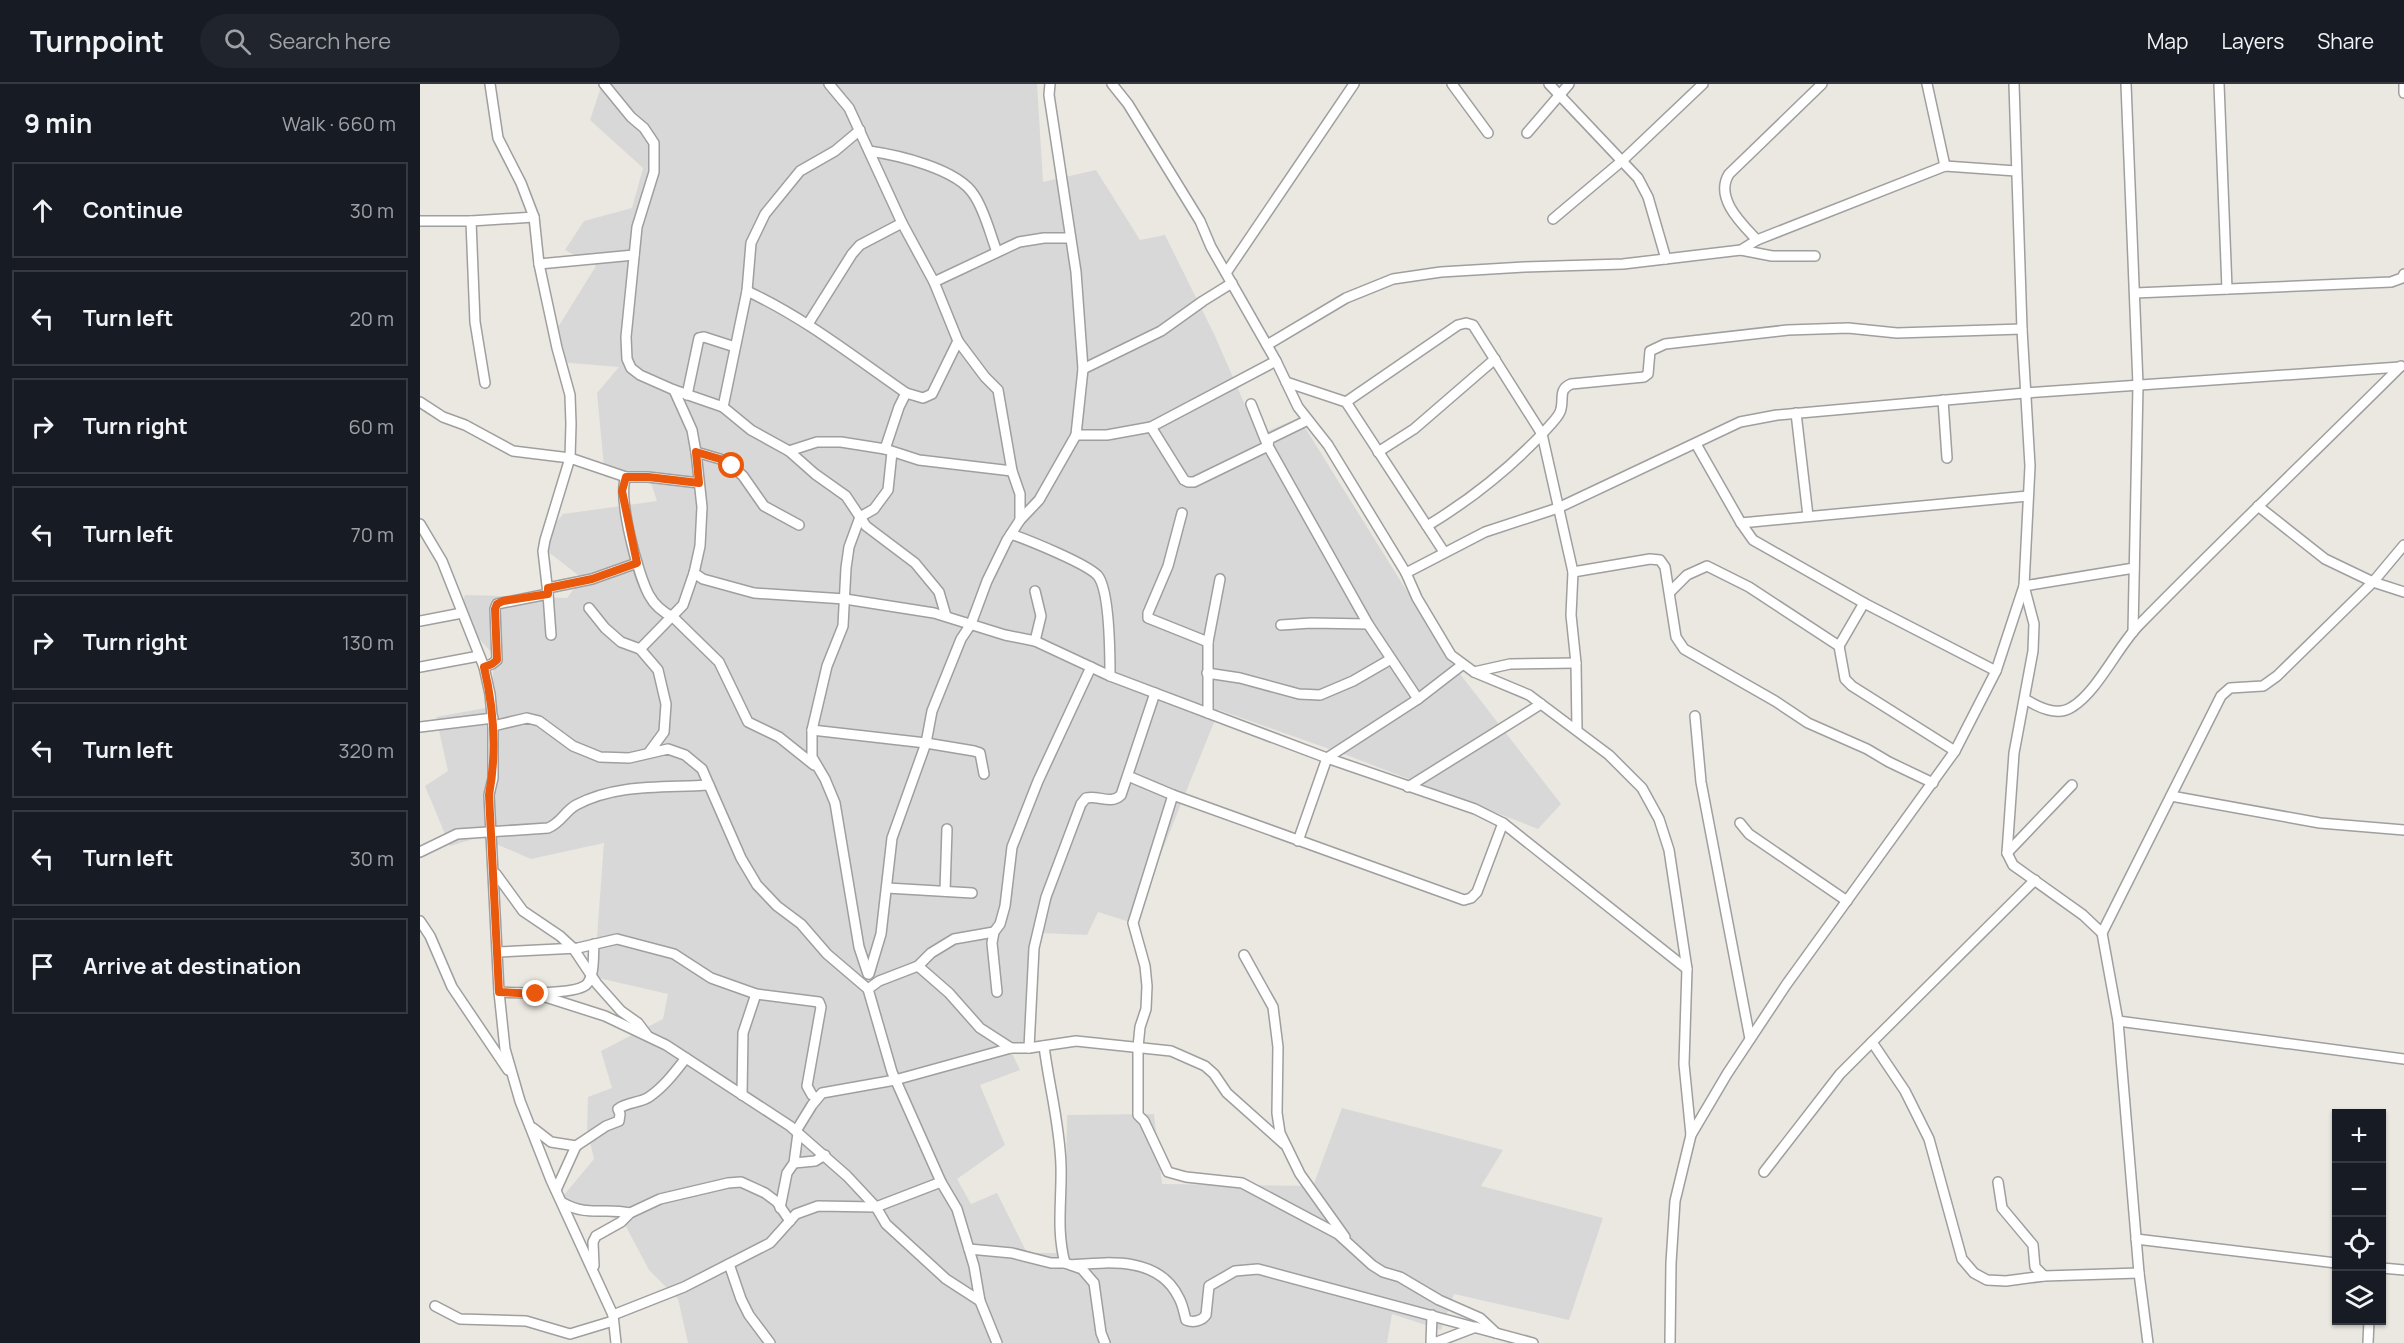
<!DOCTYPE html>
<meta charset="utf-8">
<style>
:root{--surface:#171b24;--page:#20242c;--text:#f1f3f6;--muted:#9ea1a6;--line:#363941}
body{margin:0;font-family:Manrope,sans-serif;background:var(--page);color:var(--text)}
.controls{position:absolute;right:18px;bottom:18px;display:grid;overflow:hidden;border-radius:0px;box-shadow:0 2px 4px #0004}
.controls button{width:54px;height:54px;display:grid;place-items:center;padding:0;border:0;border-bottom:2px solid var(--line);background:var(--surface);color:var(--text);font:30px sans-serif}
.stop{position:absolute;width:18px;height:18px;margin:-14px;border:4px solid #ea580c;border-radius:50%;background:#fff}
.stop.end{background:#ea580c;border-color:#fff;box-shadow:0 2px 6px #0008}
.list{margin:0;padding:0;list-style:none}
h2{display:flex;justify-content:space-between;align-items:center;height:78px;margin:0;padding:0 24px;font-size:26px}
h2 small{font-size:20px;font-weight:400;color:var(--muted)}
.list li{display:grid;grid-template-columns:39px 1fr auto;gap:18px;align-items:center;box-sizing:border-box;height:96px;margin:0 12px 12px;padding:0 12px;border:2px solid var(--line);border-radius:0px}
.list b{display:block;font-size:22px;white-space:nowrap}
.list em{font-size:20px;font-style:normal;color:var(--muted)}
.icon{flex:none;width:33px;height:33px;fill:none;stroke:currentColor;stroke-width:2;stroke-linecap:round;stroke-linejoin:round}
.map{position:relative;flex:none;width:1984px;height:1259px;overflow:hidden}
header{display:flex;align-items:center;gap:36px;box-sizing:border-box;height:84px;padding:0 30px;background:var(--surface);border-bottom:2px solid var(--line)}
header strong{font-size:28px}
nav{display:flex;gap:33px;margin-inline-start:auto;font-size:21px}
.search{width:420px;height:54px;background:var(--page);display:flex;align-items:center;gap:15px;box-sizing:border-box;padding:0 21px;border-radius:33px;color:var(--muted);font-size:22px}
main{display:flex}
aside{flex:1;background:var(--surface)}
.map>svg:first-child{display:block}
</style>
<header>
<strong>Turnpoint</strong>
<div class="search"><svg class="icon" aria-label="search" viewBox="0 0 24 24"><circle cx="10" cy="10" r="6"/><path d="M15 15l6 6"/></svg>Search here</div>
<nav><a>Map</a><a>Layers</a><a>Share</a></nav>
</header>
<main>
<aside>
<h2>9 min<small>Walk · 660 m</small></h2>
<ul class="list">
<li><svg class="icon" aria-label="ahead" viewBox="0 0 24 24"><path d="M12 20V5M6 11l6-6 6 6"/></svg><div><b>Continue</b></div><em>30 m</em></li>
<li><svg class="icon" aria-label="left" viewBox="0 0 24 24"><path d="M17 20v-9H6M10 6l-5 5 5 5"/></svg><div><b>Turn left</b></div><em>20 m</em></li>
<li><svg class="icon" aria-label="right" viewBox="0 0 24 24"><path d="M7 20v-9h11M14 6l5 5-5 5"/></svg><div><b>Turn right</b></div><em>60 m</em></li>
<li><svg class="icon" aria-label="left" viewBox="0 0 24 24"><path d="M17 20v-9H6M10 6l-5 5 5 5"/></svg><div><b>Turn left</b></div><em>70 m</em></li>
<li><svg class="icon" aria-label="right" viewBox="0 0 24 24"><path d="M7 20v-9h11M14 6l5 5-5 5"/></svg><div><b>Turn right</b></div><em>130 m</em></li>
<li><svg class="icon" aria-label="left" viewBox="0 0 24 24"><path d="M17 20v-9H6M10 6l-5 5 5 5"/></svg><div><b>Turn left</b></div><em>320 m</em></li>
<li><svg class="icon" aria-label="left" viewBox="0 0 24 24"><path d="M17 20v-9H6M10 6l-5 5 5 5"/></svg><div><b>Turn left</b></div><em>30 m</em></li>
<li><svg class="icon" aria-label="arrive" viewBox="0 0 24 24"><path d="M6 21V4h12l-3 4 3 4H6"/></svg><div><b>Arrive at destination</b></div></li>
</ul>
</aside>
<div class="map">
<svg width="1984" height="1259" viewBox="0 0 1984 1259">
<rect width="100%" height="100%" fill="#ebe8e1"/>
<path fill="#d9d8d8" d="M182,0H617L623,98L676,86L720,156L745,151L795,252L838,351L879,334L1033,581L1141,720L1118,745L929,672L799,626L713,839L678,828L667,851L621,849L611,961H588L600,986L560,1001L585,1061L537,1095L551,1120L577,1109L607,1169H645L647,1031L734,1030L742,1100L893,1102L922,1024L1083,1066L1061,1102L1183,1134L1149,1236L1034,1210L1021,1246L972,1230L967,1259H268L258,1215L229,1186L203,1137L139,1117L174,1075L167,1045L168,1013L192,1004L181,967L243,935L248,910L174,893L184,759L111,775L60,753L30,762L5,702L28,687L16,633L71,623L74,571L38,532L45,511L147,514L162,494L118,460L143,430L237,417L231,399L185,393L177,309L199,283L139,278L135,248L176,182L145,166L164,137L212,124L223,84L170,36Z"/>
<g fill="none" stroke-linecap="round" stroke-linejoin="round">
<g stroke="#9f9f9f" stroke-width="12">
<g id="minor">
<path d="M184,0L211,33L224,44L234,59V88L217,143L206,253L207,275L211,284L220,291L254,306L303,323L331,346L369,367L395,390L426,412L446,442L495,479L519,508L526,532"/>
<path d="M409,0L429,24L482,139L514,198L538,257L565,293L578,306L592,387L600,410V436"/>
<path d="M692,0L708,20L780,137L791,163L856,277L878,323L908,361L986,489L997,514L1031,571L1054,588L1109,611L1189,671L1222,704L1239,735L1249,766L1267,885L1264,980L1271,1051"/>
<path d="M1032,0L1068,49"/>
<path d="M1129,0L1218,94L1228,113L1246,175"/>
<path d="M1507,0L1525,82"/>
<path d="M1706,0L1718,301L1713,548"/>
<path d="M1799,0L1807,205"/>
<path d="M1984,0V9"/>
<path d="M1107,49L1149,0"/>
<path d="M449,67C478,71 538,85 554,111C565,127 570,150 577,168"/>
<path d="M1133,135L1203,76L1283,0"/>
<path d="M0,137H51L114,133L101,99L78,54L70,0"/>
<path d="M51,137L55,238L65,299"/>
<path d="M1337,156C1322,140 1294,114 1309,90L1402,0"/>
<path d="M1321,166L1352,172H1395"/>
<path d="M119,180L214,171"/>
<path d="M806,189L934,0"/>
<path d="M514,198L599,158L624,154H649"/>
<path d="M327,207C385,234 434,273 486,309L503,314L512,310L538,257"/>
<path d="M1715,209L1971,198L1982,194L1984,190"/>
<path d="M388,240L432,170L440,161L482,139"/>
<path d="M847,261L926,214L973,195L1021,188L1104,183L1203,180L1321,166L1337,156L1525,82L1596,87"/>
<path d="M663,285L741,247L783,217L812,199"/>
<path d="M866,298L926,318L1024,468"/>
<path d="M267,311L279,254L284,253L315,263"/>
<path d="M1523,316L1527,374"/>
<path d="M0,318L23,333L45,341L93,367L150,374L206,393H228L279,399"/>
<path d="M926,318L1038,241L1046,239L1053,241L1122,350L1153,488L1151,531L1156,579L1157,646"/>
<path d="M831,320L847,360"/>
<path d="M303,323L327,207L331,159L345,130L380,87L415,67L440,46"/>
<path d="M1376,329L1388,432"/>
<path d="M888,336L849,355L848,362L948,540L998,615"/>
<path d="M731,343L764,396L768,398H774L848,362"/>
<path d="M656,351H687L731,343L856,277"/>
<path d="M1276,360L1321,439L1333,456L1444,519L1576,587"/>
<path d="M465,365L479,323L486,309"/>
<path d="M369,367L397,358H421L465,365L499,376L592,387"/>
<path d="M276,368L300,375L312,382L323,392L344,422L379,441"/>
<path d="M958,368L994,345L1075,275"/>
<path d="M206,393C197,413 218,491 229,511C235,522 242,528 253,533L299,578L328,638L359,653L394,681"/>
<path d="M1838,422L1905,475L1953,498L1984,508"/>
<path d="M762,429L748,482L728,529V534L788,558"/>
<path d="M1321,439L1608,412"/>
<path d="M0,440L22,477L64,583L70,610L73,642V694L69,711L79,908L85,965L100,1017L131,1096L193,1231L196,1259"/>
<path d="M1007,442C1050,416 1088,386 1123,349C1128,343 1137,335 1140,328C1145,316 1137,306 1151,300L1224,293L1228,290L1230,267L1245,260L1368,246L1428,244L1477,249L1602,245"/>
<path d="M591,450C608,456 668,480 678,492C690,508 690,571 690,592"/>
<path d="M1714,484L1604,502L1614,540L1613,567L1594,669L1587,769L1593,781L1663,831L1682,849L1698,937L1719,1189L1728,1259"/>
<path d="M1153,488L1230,475L1240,476L1245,483L1256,553L1264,565L1355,617L1388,639L1447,665L1469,678L1513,699"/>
<path d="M274,489L283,495L334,509L425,515L514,529L585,551L615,557L690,592L907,674L1055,725L1083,739L1267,885"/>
<path d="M986,489L1065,448L1138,424L1320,338L1357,331L1605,309L1980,283"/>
<path d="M128,504L172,495L217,479"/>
<path d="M1250,508L1267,491L1287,482L1329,503L1419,562L1425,595L1432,602L1535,667"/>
<path d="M128,510L131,551"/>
<path d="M169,524L185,544L201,558L220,565L238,586L246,620L244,648L230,667"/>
<path d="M0,537L42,529"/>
<path d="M861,541L891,539L948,540"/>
<path d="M615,557L621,532L615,507"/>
<path d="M1419,562L1444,519"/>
<path d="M220,565L263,521L274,489L280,462L282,423L276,368L272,346L254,306"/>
<path d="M0,583L59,572"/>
<path d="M64,583L72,580L77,576L75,525L77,520L128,510L123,467L125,456L150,374L151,340L150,311L137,264L119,180L114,133"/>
<path d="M1054,588L1090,580L1156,579"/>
<path d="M787,589L820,594L879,610L900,611L933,597L971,575"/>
<path d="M1605,615C1618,623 1637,633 1652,623C1677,608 1697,564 1718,542C1804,454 1894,369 1981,282"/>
<path d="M788,629V558L800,495"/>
<path d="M1275,632L1281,698L1330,955"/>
<path d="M73,642L107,634L119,637L153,662L180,673L209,674L248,665L265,671L282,685L321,774L337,801L357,822L381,840L407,870L448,905L472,988L521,1098L537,1125L554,1182L560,1217L577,1259"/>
<path d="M0,643L73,634"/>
<path d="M392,646L506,659L554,667L560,669L564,690"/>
<path d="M708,692L753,711L1044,816L1051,814L1057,808L1083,739"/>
<path d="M988,703L1121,620"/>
<path d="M753,711L713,839L725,882L727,902L726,925L720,943L718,963V1031L724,1037L748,1088L766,1093L822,1099L918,1150L952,1181L963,1188L980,1193L1019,1216L1060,1234L1076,1249"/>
<path d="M1751,712L1900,739L1984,746"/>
<path d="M1320,739L1329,750L1427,817"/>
<path d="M878,757L907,674L998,615L1042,581"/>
<path d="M0,768L37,750L128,744C141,739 145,727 156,721C197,699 245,704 289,701"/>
<path d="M1587,769L1652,701"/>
<path d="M76,790L103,827L140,852L153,864L177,900L201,927L218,939L227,951"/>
<path d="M1615,796L1452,958L1485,1007L1509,1055L1542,1175L1554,1189L1567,1196L1586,1197L1624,1192L1719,1189"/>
<path d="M467,804L552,809"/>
<path d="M525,807L527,745"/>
<path d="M0,837L10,852L32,903L88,986"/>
<path d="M1682,849L1801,612L1810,604L1843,602L1857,592L1953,498L1984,461"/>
<path d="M78,868L158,864L197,855L254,870L291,894L336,910L399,918L401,923L387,1002L392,1011L397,1014"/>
<path d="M824,871L853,923L858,963L857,1029L860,1049L880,1090L925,1153"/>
<path d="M498,882L529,909L560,944L591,964"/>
<path d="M448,890L439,863L415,719L405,695L392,673V646L407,582L423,542L426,484L429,463L440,433L454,425L468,406L472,368"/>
<path d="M449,890L461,850L472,754L506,659L512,627L541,555L551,540L567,497L587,456L600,436L619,416L656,351L660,313L663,285L656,188L629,11L630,0"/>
<path d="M448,905L459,897L498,882L511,869L534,855L574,848"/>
<path d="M79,908C97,909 153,911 166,901C175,893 173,871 174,860"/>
<path d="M577,908L572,859L574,848L580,840L585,822L592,763L618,697L671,583"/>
<path d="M116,910L185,932L246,961L370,1042L427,1092L456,1123L466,1140L526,1195L560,1217"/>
<path d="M1698,937L1984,975"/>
<path d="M624,962C629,1002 640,1041 641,1082C642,1115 636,1146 645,1179"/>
<path d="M609,964L614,864L626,813L661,720L666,714C679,711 691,721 701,711L735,609"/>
<path d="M322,1011L323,949L336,910"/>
<path d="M113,1044L131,1058L156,1062L186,1042L199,1037L200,1030L198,1025C207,1018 220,1019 229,1013C244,1003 255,988 266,974"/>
<path d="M376,1047L392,1021L402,1009L475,996L591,964H609L656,957L751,967L785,982L794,990L807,1009L864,1060"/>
<path d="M374,1079L395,1077L405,1071"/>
<path d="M1344,1088L1420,990L1452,958"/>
<path d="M1578,1098L1582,1124L1613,1161L1615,1183L1624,1192"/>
<path d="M136,1106L156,1062"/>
<path d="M143,1119C168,1133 183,1123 210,1129"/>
<path d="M360,1124L367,1089L374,1079L378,1049"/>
<path d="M1716,1155L1916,1179"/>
<path d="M549,1165L592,1169L631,1179H645L662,1185L674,1199L681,1249L685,1259"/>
<path d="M309,1180L321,1215L329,1231L350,1259"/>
<path d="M651,1181C689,1178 739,1172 759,1214C763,1221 764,1229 766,1236C773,1239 782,1237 786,1231L789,1202L815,1187L838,1185L1113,1259"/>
<path d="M174,1182L173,1158L176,1152L201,1138L210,1129L240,1115L308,1099L321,1098L345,1109L357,1118L370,1137"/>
<path d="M1962,1184L1984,1186"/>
<path d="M15,1222L40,1235L106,1237L150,1250L193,1237"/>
<path d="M193,1231L264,1203L350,1159L376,1130L398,1122L456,1123L521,1098"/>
<path d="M1011,1259L1012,1231"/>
<path d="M1014,1259L1056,1243"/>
<path d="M1250,1259L1251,1179L1255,1117L1271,1051L1307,990L1366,901L1535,667L1576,587L1604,502L1610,382L1602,245L1594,0"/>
<path d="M1948,1259L1949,1236"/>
</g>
</g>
<use href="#minor" stroke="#fff" stroke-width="9"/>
</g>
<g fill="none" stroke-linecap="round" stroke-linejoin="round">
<path stroke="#ea580c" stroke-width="8" d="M116,910L79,908L69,711C77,668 74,625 64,583L72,580L77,576L75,525L77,520L83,517L128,510V504L172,495L217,479L202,407L206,393H228L279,399L276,368L300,375L312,382"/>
</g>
</svg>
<div class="controls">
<button>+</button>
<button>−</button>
<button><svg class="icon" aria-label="locate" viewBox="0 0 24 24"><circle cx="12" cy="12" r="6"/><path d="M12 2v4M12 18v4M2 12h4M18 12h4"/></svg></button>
<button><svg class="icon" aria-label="layers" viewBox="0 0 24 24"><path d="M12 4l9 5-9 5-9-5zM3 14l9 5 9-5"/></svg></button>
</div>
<div class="stop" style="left:312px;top:382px"></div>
<div class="stop end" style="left:116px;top:910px"></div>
</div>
</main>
